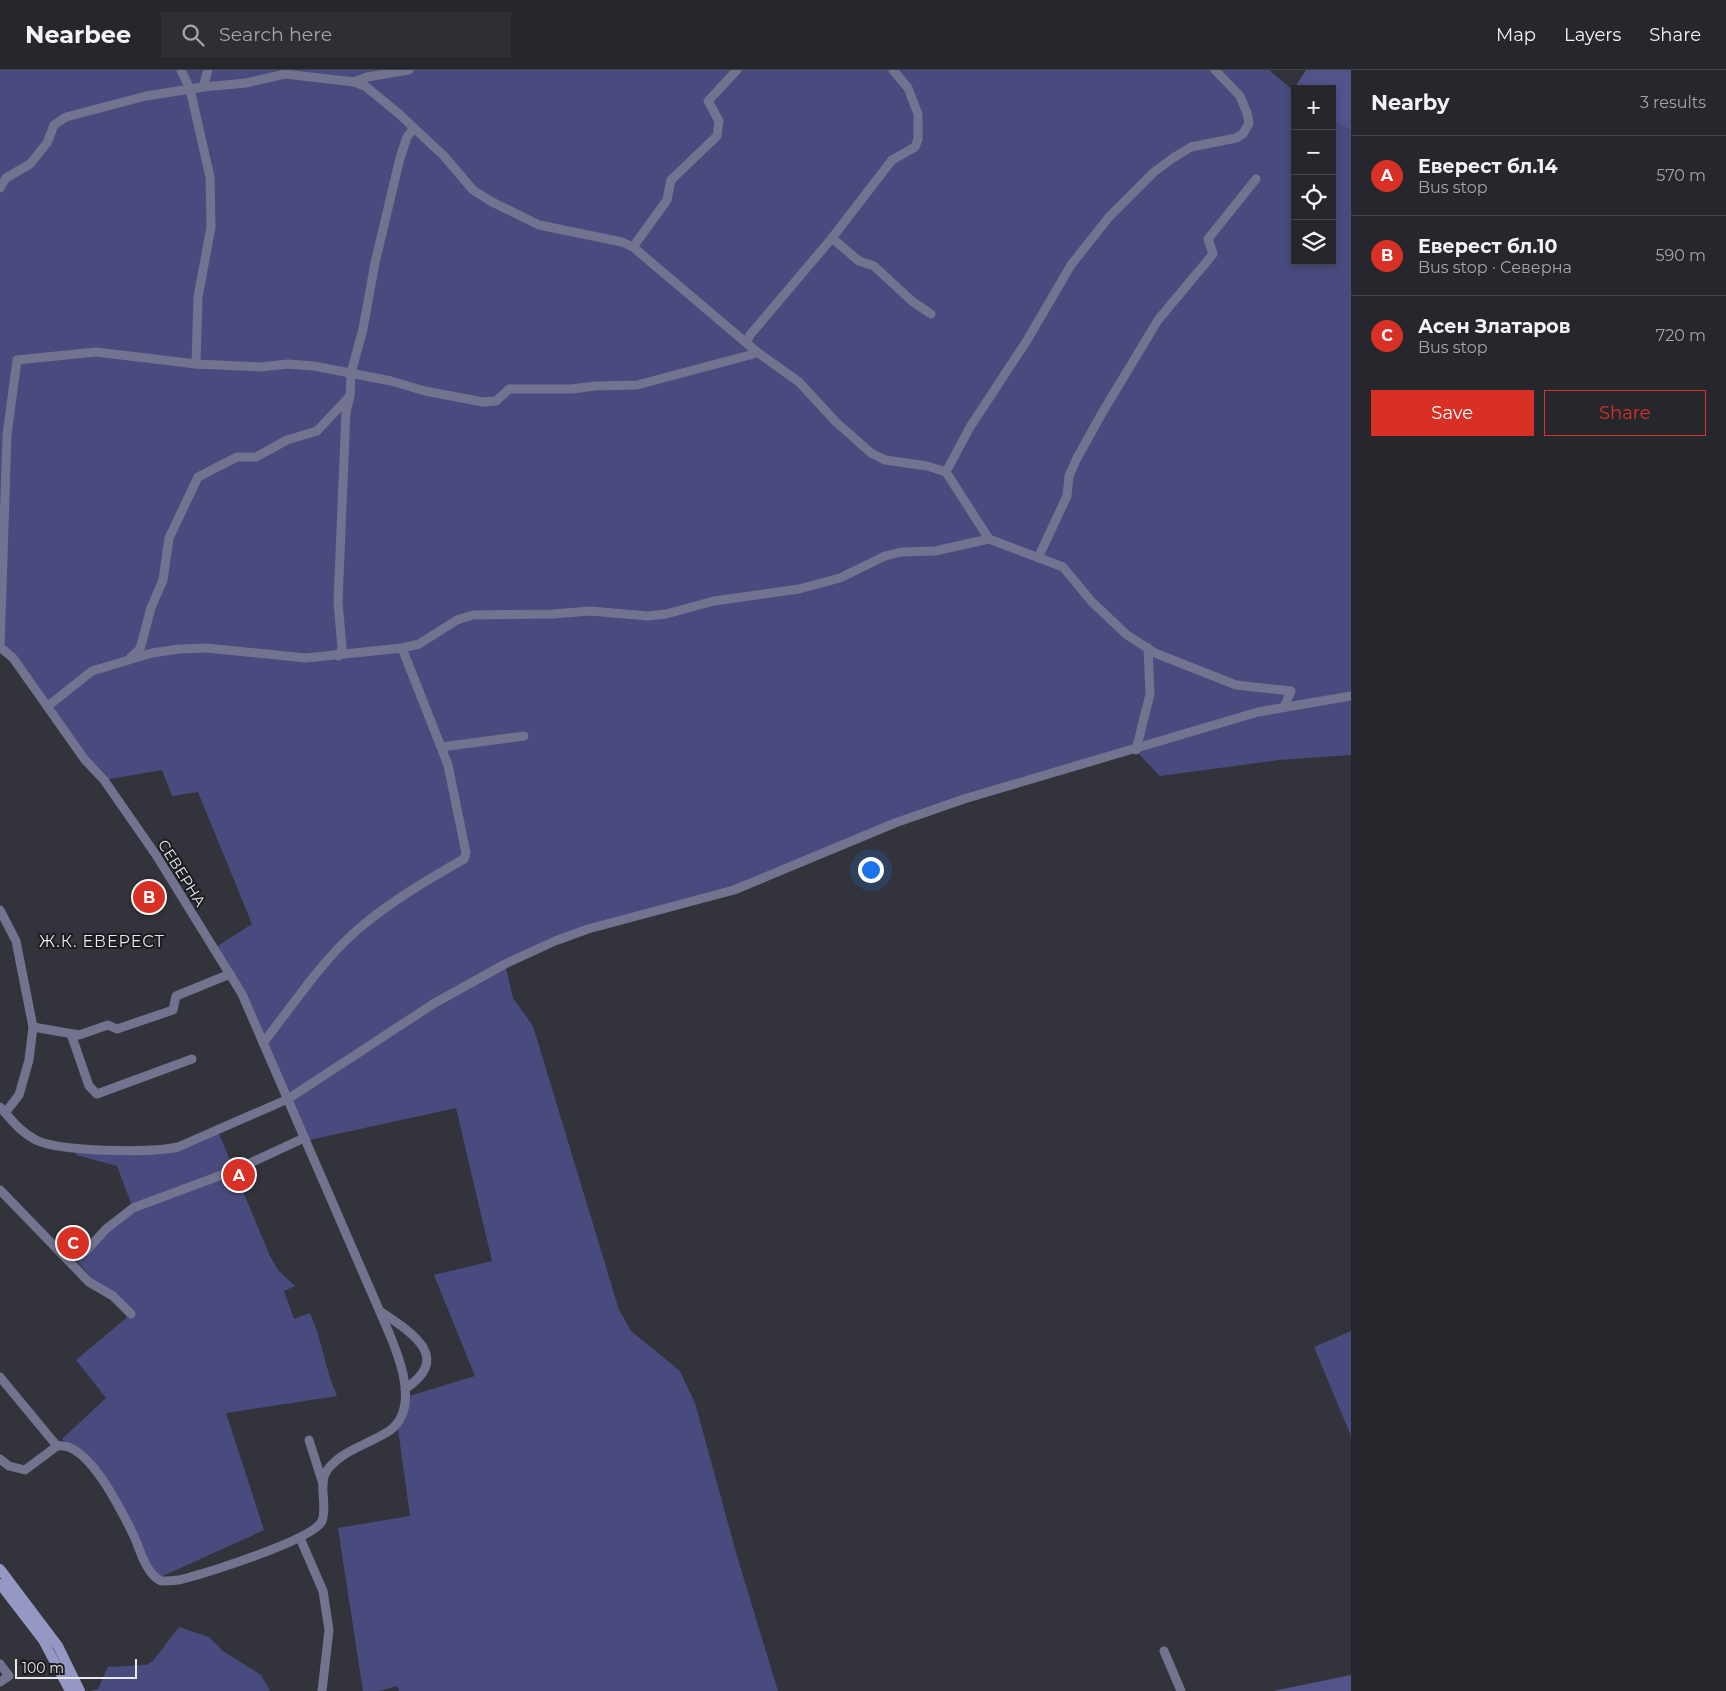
<!DOCTYPE html>
<meta charset="utf-8">
<style>
:root{--surface:#26272c;--page:#2e2f34;--text:#f1f3f6;--muted:#a4a5a9;--line:#424448;--accent:#d93025}
body{margin:0;font-family:Montserrat,sans-serif;background:var(--page);color:var(--text)}
.controls{position:absolute;right:15px;top:15px;display:grid;overflow:hidden;border-radius:0px;box-shadow:0 2px 8px #0003}
.controls button{width:45px;height:45px;display:grid;place-items:center;padding:0;border:0;border-bottom:1px solid var(--line);background:var(--surface);color:var(--text);font:25px sans-serif}
.scale{position:absolute;left:15px;bottom:12px;width:122px;box-sizing:border-box;padding-left:5px;border:2px solid #e8e9ee;border-top:0;font-size:14px;line-height:18px;white-space:nowrap;color:#e8e9ee;-webkit-text-stroke:4px #1b1c1f;paint-order:stroke}
.you{position:absolute;left:870px;top:799px;width:18px;height:18px;margin:-12px;border:4px solid #fff;border-radius:50%;background:#1a73e8;box-shadow:0 0 0 8px #1a73e833}
.badge{display:grid;place-items:center;width:32px;height:32px;border-radius:50%;background:var(--accent);color:#fff;font-size:16px;font-weight:700}
.pin{position:absolute;translate:-50% -50%;border:2px solid #fff;box-shadow:0 1px 5px #0006}
.list{margin:0;padding:0;list-style:none}
h2{display:flex;justify-content:space-between;align-items:center;height:65px;margin:0;padding:0 20px;font-size:21px}
h2 small{font-size:16px;font-weight:400;color:var(--muted)}
.list li{display:grid;grid-template-columns:32px 1fr auto;gap:15px;align-items:center;box-sizing:border-box;height:80px;padding:0 20px;border-top:1px solid var(--line)}
.list b{display:block;font-size:19px;white-space:nowrap}
.list p{margin:0;font-size:16px;white-space:nowrap;color:var(--muted)}
.list em{font-size:16px;font-style:normal;color:var(--muted)}
.actions{display:flex;gap:10px;padding:15px 20px}
.actions a{flex:1;padding:11px 0;border:1px solid var(--accent);border-radius:0px;text-align:center;font-size:18px;color:var(--accent)}
.actions .main{background:var(--accent);color:#fff}
.icon{flex:none;width:28px;height:28px;fill:none;stroke:currentColor;stroke-width:2;stroke-linecap:round;stroke-linejoin:round}
.map{position:relative;flex:none;width:1351px;height:1621px;overflow:hidden}
header{display:flex;align-items:center;gap:30px;box-sizing:border-box;height:70px;padding:0 25px;background:var(--surface);border-bottom:1px solid var(--line)}
header strong{font-size:24px}
nav{display:flex;gap:28px;margin-inline-start:auto;font-size:18px}
.search{width:350px;height:45px;background:var(--page);display:flex;align-items:center;gap:12px;box-sizing:border-box;padding:0 18px;border-radius:0px;color:var(--muted);font-size:19px}
main{display:flex}
aside{flex:1;background:var(--surface)}
.map>svg:first-child{display:block}
</style>
<header>
<strong>Nearbee</strong>
<div class="search"><svg class="icon" aria-label="search" viewBox="0 0 24 24"><circle cx="10" cy="10" r="6"/><path d="M15 15l6 6"/></svg>Search here</div>
<nav><a>Map</a><a>Layers</a><a>Share</a></nav>
</header>
<main>
<div class="map">
<svg width="1351" height="1621" viewBox="0 0 1351 1621">
<rect width="100%" height="100%" fill="#33343b"/>
<g fill="#494b7e">
<path d="M0,0H1269L1295,22V191H1332V51L1351,60V685L1279,690L1160,706L1135,680L964,729L734,820L588,859L505,894L513,928L533,956L619,1240L631,1261L680,1301L695,1333L737,1486L778,1621H399L397,1616L380,1621H363L338,1458L410,1446L397,1352L406,1327L475,1306L434,1205L492,1191L456,1038L305,1071L242,924L213,879L252,854L198,722L172,726L162,700L104,710L0,577Z"/>
<path d="M217,1059L270,1186L278,1200L295,1216L284,1221L294,1249L310,1243C322,1270 325,1299 337,1326L226,1343L264,1460L156,1509L90,1392L62,1369L106,1328L76,1290L131,1244L101,1219L73,1186L133,1138L117,1096L76,1085L75,1077L162,1080Z"/>
<path d="M1351,1261V1366L1314,1277Z"/>
<path d="M179,1557L209,1567L223,1581L261,1605L270,1621H90L98,1619L108,1597L146,1595L153,1591Z"/>
</g>
<g fill="#52538b">
<path d="M1306,0H1351V60L1332,51V19L1293,20Z"/>
<path d="M1351,1605V1621H1273Z"/>
</g>
<g fill="none" stroke-linecap="round" stroke-linejoin="round">
<g stroke="#72748f" stroke-width="9">
<path d="M181,0L190,19L210,107L211,157L198,227L196,294"/>
<path d="M354,12L365,16L398,43L444,86L473,120L492,132L539,155L622,172L633,177L757,282L799,312L836,352L871,383L885,390L927,396L946,402L989,469L1063,497L1092,532L1127,565L1155,583L1236,615L1291,621L1284,637"/>
<path d="M203,17L208,0"/>
<path d="M0,118L6,108L30,94L47,73L54,55L66,47L146,26L203,17L246,13L285,4L354,12L367,7L409,0"/>
<path d="M832,168L859,191L874,196L913,232L931,244"/>
<path d="M633,177L667,130L671,110L717,66L719,51L708,31L737,0"/>
<path d="M747,272L750,265L832,168L892,90L915,77L918,69V44L908,18L893,0"/>
<path d="M946,402L970,357L1026,272L1071,195L1109,147L1154,102L1173,88L1191,77L1236,68L1243,64L1249,53L1247,43L1240,26L1215,0"/>
<path d="M1038,488L1067,426L1069,406L1077,388L1102,343L1158,250L1213,184L1208,169L1256,109"/>
<path d="M339,586L342,578L338,532L346,342L350,326L351,303L363,259L375,193L400,88L407,67L413,59"/>
<path d="M131,587L140,579L151,538L163,510L169,468L198,407L237,387H256L287,370L317,361L349,327"/>
<path d="M48,636L92,601L152,583L179,579L206,578L306,588L402,578L419,574L457,550L473,545L553,544L590,541L648,546L666,544L714,531L799,519L840,508L885,486L901,482L935,481L989,469"/>
<path d="M441,677L524,666"/>
<path d="M1136,680L1150,624L1148,578"/>
<path d="M0,840L16,871L33,957L29,990L19,1025L5,1043"/>
<path d="M33,957L79,965L108,955L117,959L173,940L176,926L230,904"/>
<path d="M71,964L89,1016L97,1024L192,989"/>
<path d="M263,973C293,935 320,893 356,861C388,833 427,810 464,789L466,783L448,695L402,578"/>
<path d="M0,1037C12,1050 20,1062 36,1070C60,1082 151,1083 178,1077L288,1029L433,934L505,894L555,871L588,859L734,820L895,753L964,729L1258,642L1351,626"/>
<path d="M0,1120L61,1183L73,1186L86,1181L106,1159L133,1138L235,1100L304,1068"/>
<path d="M61,1183L89,1212L113,1226L131,1244"/>
<path d="M381,1242C411,1262 453,1287 405,1319"/>
<path d="M0,1307L57,1376"/>
<path d="M309,1370L323,1414"/>
<path d="M0,1389L9,1396L25,1400L57,1376C88,1370 122,1442 134,1466C140,1480 146,1504 161,1511C168,1511 176,1511 183,1509C206,1503 313,1470 322,1451C328,1435 317,1413 328,1399C343,1380 369,1374 389,1361C425,1336 393,1272 380,1242L242,924L156,785L104,710L85,690L13,588L0,577L7,365L17,290L96,282L196,294L261,297L288,294L314,296L391,311L425,321L483,332L496,331L509,319H572L595,316L637,315L750,285L757,282"/>
<path d="M300,1468L323,1521L329,1560L322,1621"/>
<path d="M1164,1581L1181,1621"/>
<path d="M0,1594L9,1606L0,1612"/>
</g>
<g stroke="#9498c2" stroke-width="10">
<path d="M0,1499L58,1576L80,1621"/>
<path d="M0,1514L43,1570L70,1621"/>
</g>
</g>
<g text-anchor="middle" dominant-baseline="central" stroke-width="4" stroke-linejoin="round" paint-order="stroke">
<g font-size="15" fill="#e8e9ee" stroke="#1b1c1f">
<text transform="translate(182 803) rotate(58)">СЕВЕРНА</text>
</g>
<g font-size="16" letter-spacing="1" fill="#e8e9ee" stroke="#1b1c1f">
<text x="102" y="871">Ж.К. ЕВЕРЕСТ</text>
</g>
</g>
</svg>
<div class="controls">
<button>+</button>
<button>−</button>
<button><svg class="icon" aria-label="locate" viewBox="0 0 24 24"><circle cx="12" cy="12" r="6"/><path d="M12 2v4M12 18v4M2 12h4M18 12h4"/></svg></button>
<button><svg class="icon" aria-label="layers" viewBox="0 0 24 24"><path d="M12 4l9 5-9 5-9-5zM3 14l9 5 9-5"/></svg></button>
</div>
<div class="scale">100 m</div>
<div class="you"></div>
<div class="pin badge" style="left:239px;top:1105px">A</div>
<div class="pin badge" style="left:149px;top:827px">B</div>
<div class="pin badge" style="left:73px;top:1173px">C</div>
</div>
<aside>
<h2>Nearby<small>3 results</small></h2>
<ul class="list">
<li><span class="badge">A</span><div><b>Еверест бл.14</b><p>Bus stop</p></div><em>570 m</em></li>
<li><span class="badge">B</span><div><b>Еверест бл.10</b><p>Bus stop · Северна</p></div><em>590 m</em></li>
<li><span class="badge">C</span><div><b>Асен Златаров</b><p>Bus stop</p></div><em>720 m</em></li>
</ul>
<div class="actions"><a class="main">Save</a><a>Share</a></div>
</aside>
</main>
